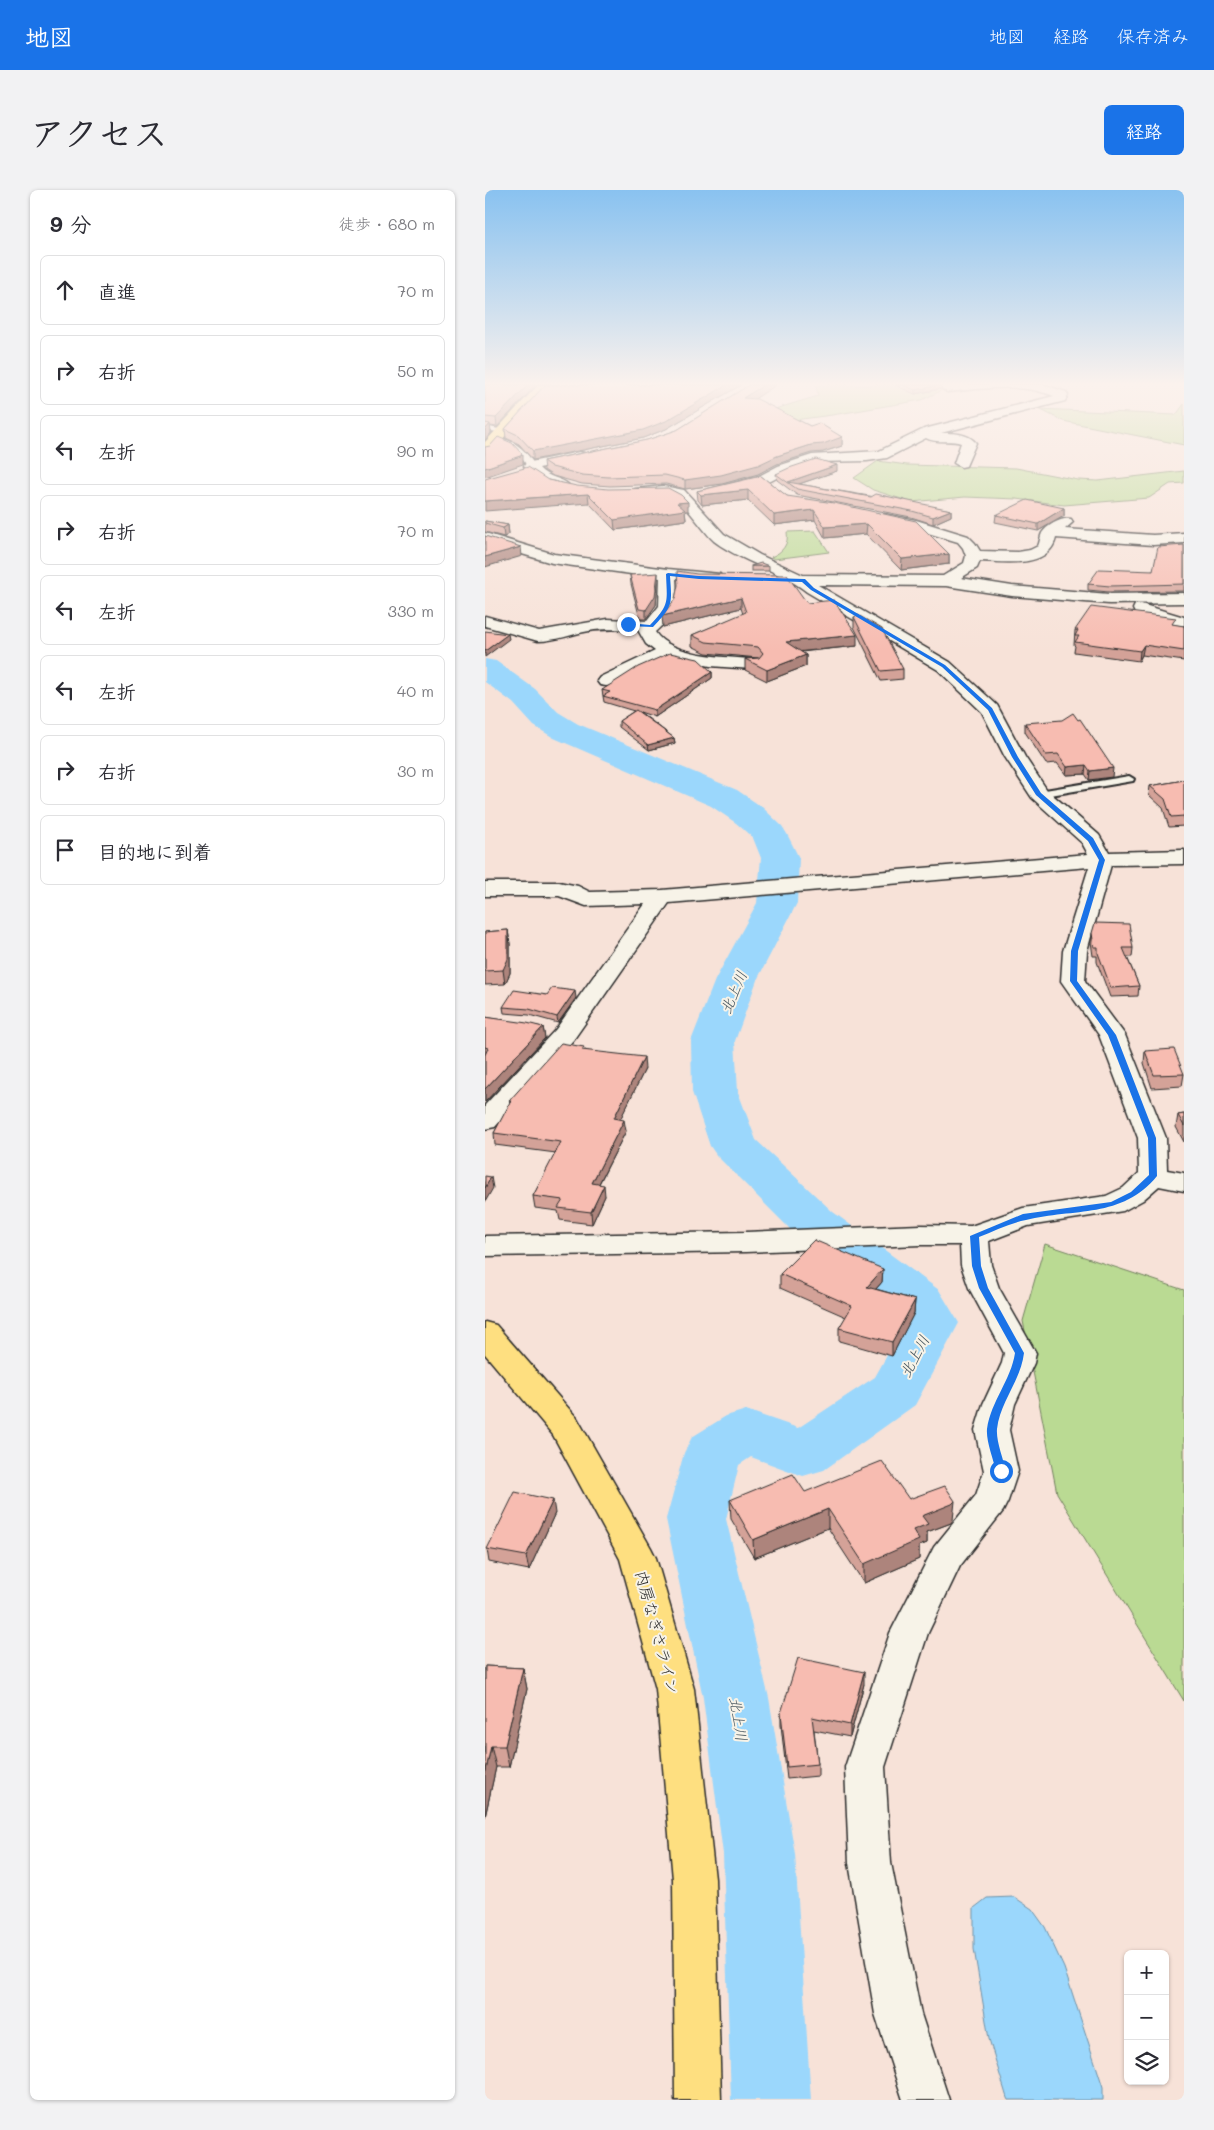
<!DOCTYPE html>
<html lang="ja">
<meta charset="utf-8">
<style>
:root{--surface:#fff;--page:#f2f2f3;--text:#2b2b33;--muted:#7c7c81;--line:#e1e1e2;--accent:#1a73e8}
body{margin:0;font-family:Mali,"Klee One",sans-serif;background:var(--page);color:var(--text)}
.controls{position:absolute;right:15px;bottom:15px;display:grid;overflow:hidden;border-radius:8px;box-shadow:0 1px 4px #0004}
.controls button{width:45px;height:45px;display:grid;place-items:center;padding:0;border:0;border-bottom:1px solid var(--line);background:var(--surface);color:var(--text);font:25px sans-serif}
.stop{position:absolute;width:15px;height:15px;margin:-11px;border:4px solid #1a73e8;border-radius:50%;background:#fff}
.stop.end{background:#1a73e8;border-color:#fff;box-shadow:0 1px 5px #0008}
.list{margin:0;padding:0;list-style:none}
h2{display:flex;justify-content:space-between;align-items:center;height:65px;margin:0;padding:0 20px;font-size:21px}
h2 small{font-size:16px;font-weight:400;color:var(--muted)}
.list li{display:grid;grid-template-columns:32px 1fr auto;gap:15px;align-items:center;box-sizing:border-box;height:70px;margin:0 10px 10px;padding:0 10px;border:1px solid var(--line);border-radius:8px}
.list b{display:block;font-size:19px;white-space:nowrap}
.list em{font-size:16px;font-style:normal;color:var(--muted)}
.icon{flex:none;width:28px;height:28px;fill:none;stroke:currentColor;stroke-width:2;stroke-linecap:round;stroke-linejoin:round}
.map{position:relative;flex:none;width:699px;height:1910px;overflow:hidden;border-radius:8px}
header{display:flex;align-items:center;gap:30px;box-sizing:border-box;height:70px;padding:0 25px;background:var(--accent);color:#fff}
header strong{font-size:24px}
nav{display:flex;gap:28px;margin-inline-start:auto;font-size:18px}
.intro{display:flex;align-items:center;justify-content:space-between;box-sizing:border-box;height:120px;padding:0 30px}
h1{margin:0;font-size:35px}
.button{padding:12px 22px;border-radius:8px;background:var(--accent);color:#fff;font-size:18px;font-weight:700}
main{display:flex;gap:30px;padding:0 30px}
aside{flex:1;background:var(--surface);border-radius:8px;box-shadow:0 1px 4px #0004}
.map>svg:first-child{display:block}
</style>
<header>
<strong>地図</strong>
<nav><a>地図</a><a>経路</a><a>保存済み</a></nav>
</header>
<div class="intro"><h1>アクセス</h1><a class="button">経路</a></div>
<main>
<aside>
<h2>9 分<small>徒歩 · 680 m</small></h2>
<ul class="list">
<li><svg class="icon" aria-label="ahead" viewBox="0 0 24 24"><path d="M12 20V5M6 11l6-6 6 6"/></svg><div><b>直進</b></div><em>70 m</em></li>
<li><svg class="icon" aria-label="right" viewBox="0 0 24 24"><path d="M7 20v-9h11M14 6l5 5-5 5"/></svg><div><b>右折</b></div><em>50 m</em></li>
<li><svg class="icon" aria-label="left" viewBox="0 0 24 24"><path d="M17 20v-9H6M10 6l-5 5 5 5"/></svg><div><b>左折</b></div><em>90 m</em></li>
<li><svg class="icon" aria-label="right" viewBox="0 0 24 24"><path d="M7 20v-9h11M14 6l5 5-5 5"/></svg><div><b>右折</b></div><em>70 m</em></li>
<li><svg class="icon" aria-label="left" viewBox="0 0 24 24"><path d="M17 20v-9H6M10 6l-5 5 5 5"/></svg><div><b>左折</b></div><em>330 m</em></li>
<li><svg class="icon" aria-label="left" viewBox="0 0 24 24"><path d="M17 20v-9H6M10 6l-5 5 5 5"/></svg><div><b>左折</b></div><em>40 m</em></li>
<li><svg class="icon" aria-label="right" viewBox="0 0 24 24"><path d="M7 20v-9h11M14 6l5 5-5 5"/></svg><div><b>右折</b></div><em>30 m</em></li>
<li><svg class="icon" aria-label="arrive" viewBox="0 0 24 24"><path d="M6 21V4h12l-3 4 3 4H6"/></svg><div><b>目的地に到着</b></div></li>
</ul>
</aside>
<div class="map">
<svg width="699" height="1910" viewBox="0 0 699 1910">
<rect width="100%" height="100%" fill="#f7e2d8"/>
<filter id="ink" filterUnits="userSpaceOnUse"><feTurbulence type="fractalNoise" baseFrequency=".02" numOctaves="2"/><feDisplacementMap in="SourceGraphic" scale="10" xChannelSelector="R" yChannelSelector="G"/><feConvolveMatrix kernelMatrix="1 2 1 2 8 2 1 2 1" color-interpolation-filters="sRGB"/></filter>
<g filter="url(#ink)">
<g fill="#bada93" stroke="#72825f">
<path d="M331,195H467L437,210L347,225L287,233L290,219L333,206Z"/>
<path d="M699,214V255L578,231L554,219L691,225Z"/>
<path d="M393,271L422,275L531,278L593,290L613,291L699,281V293L685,294L664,308L579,315L532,309L480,307L426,312L388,300L369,288Z"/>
<path d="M330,341L344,362L289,369L286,367C298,362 304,354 302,342Z"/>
<path d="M560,1054L699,1100V1511L572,1303L538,1131Z"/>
</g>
<path fill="#9bd7fc" stroke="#6e92a8" d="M529,1707L547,1719L560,1737L579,1778L618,1897V1910H523L522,1908L504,1849L489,1759V1718L502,1708Z"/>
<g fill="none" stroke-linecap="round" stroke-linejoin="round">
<path fill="#9bd7fc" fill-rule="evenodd" d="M0,469L11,471L50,499L73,522L93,534L252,600L277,617L297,636L302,644L314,668L312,713L272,790L250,851L253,902L271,950L348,1022L454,1100L474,1133L430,1215L339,1280L318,1286L266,1267L254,1275L241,1329L284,1508L310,1664L326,1910H246L238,1664L218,1508L181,1329L199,1263L207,1247L241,1226L261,1220L313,1238L390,1187L420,1133L416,1126L312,1046L232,966L225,956L207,902L206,851L230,790L272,713L276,668L268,648L251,633L226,616L69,548L49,536L28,513L0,492Z"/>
<g stroke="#2b2b2b" stroke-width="4">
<g id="service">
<path d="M0,236L23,241L19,243L0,240Z"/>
<path d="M7,248C27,247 41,259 50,276L43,278C34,261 26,256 7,252Z"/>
<path d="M644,586L649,589L648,591L554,607L548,604L554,601Z"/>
</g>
</g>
<g stroke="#2b2b2b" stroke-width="3">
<g id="minor">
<path d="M458,195H560L581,202L583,205L580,211L456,243C468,243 483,243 491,253L481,276L476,277L469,273L476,253C465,249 451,254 441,248L402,268L382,271L330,272L303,282L284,292L248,302H238L236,299L238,296L274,286L293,276L327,265L394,261L439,239L569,206C535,192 497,199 462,202L456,198Z"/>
<path d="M94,262L99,263L101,266L99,269L54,278C62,288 77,287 85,296L83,299C67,303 46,290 39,276L41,273Z"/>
<path d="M178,296L199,300L239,344L275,365L318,385L458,386L479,373L481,366L478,358L473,352L423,337L394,331L392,328L394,325L399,324L431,330L483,346L490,353L495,361L533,362L545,360L553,356C555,352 555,347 557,343C562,335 577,327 586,329L588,332L580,339L668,345L699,343V353L668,355L571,348C564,379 519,372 495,371L492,378L476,388L527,396L624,404L699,403V413L624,414L527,406L461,396L333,395L465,472L512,515L540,567L562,600L614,645L624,662L699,660V674L626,675L602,761L600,791L640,845L681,948L682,980L699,983V1001L674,996L658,1010L638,1021L543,1036L504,1051L506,1075L514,1098L551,1163L549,1173L530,1214L524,1240L533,1281L523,1311L518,1321L475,1376L443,1443L400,1577L406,1673L436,1824L464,1910H418L390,1824L364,1673L360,1577L405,1443L449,1357L491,1305L499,1281L490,1240L498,1214L517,1173L519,1163L484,1098L476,1075L475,1055H435L261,1062L0,1066V1046L261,1042L435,1035L486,1036L538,1018L621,1006L638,998L654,983L653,948L614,845L576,791L578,761L604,677L184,713L89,849L10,937L0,939V915L71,839L160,714L101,716L74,706H0V692H74L93,696L105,702L177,700L603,664L597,653L547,608L520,567L497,522L453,480L322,402C295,380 258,373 229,351C218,341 199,311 188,306C176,301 162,308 150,305L148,302L150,299Z"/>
<path d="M0,343L69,364L183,379L235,384L237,387L235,390L229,392L191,389C193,415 189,425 170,442C185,466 240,467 267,469L273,470L276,474L273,478L267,479L225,476L185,467L127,495L121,496L115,495L112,491L115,487L170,461L161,454L153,440C137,440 121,438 104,441C87,444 71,451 53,451L0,436V426L54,441L123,429L162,431L174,416L175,388L67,373L0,353Z"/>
<path d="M656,414L699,427V437L650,423L648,419L650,415Z"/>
</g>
</g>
<g stroke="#2b2b2b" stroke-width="3">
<g id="trunk">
<path d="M53,195H66L5,263L0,264V252Z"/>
<path d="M0,1132L11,1135L92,1228L166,1358L171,1368L209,1499L230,1689L236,1910H190L188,1689L171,1499L135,1369L68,1245L0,1164Z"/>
</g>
</g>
<use href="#service" fill="#f7f3e8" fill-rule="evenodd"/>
<use href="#minor" fill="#f7f3e8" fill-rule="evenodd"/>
<use href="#trunk" fill="#fedf80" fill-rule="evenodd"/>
</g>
<g fill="#d4a298" stroke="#2b2b2b">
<path d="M0,195H51L12,237L5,236L6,243L0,250Z"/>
<path d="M60,195H256L181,239L158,248L48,270L34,254L21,248L20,239Z"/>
<path d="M264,195H291L269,209L325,236L357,247V256L338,262L326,263L292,274L273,284L237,294L200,299L181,294L125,296L97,294L68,286L59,280L58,271L162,250L192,240Z"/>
<path d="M410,195H457L455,199L430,204Z"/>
<path d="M352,281L314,294L466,320V326L448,334L426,327L312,305L292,290L291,284Z"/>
<path d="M276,286L302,306L464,364V374L416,380L381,344L340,348L330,330L289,335L263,310L217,315L213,310L212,301Z"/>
<path d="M63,290L203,321H200L201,330L130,340L104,313Z"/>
<path d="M579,318V326L553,341L510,332L511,325Z"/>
<path d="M0,331L23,335L24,344L19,347L0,342Z"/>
<path d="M699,355V401L624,402L603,400V394L668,381Z"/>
<rect x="266" y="376" width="18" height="5"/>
<path d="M145,385L173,392L171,415L161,429H155L146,394Z"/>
<path d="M193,395L322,413L372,456L316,462L321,465V476L282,491L260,480V469L273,468L221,463L207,456V445L258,424L256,418L178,437L190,409Z"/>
<path d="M369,427L418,479V489L396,491L369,437Z"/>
<path d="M690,435L699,436V471L657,465L654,471L589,462L590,456L589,455L590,440Z"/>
<path d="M227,482V488L170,527L155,522L189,548L190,553L164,560L134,537V531L149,521L119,512L117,500Z"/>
<path d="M540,533L627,587L604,590L600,584L581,585L572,573L561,574L540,542Z"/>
<path d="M699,590V636L684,637L678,618L664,605L665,596Z"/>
<path d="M23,740L25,754V783L20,794L0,795V742Z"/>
<path d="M607,743L648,758L647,767H642L654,796L653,806L625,807L612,772V766H608L606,752Z"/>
<path d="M62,805L91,808L73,833L44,825L19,823L18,817Z"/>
<path d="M0,827L58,837L60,848L0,912Z"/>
<path d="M100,860L160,879L135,929L141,941L114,994L120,1006L107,1034L75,1030L73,1021L50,1018L48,1006L71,963L10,955L9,943L25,914L24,911Z"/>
<path d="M660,861L699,884L697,896L667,898L659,873Z"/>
<path d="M699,924V952L691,937L693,925Z"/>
<path d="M398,1079L397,1092L391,1099L430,1110L429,1123L407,1166L354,1151V1138L361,1127L295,1098V1084Z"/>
<path d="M424,1309L468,1330L466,1333L442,1342V1353L434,1356V1369L379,1393L343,1338L269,1368L246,1329L245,1310Z"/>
<path d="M70,1323L44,1380L4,1372L2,1359Z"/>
<path d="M0,1476L38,1478L42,1499L24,1577H11L0,1627Z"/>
<path d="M379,1494L365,1547L329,1540L333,1574V1586L302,1589L296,1535V1523Z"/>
</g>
<g fill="#ad847c" stroke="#2b2b2b">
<path d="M43,195H51L12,237L11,228Z"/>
<path d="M242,195H256L181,239L158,248L48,270V261Z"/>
<path d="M279,195H291L259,216L258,208Z"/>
<path d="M455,195H457L455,199L430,204V200Z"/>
<path d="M5,234L6,243L0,250V240Z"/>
<path d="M357,247V256L338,262L326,263L292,274L273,284L237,294L200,299V290L292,266L326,255Z"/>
<path d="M38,265V274L0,287V278Z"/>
<path d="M352,275V281L308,296L303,292Z"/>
<path d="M263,300V310L217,315L216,305Z"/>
<path d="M103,304L104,313L0,321V311Z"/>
<path d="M203,312V321H200L201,330L130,340L129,330L192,313Z"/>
<path d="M579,318V326L553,341V334Z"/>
<path d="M329,320L330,330L289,335V325Z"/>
<path d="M466,320V326L448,334V327Z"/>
<path d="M382,334L381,344L340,348V337Z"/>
<path d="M23,335L24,344L19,347L18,338Z"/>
<path d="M36,357L37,366L0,377V367Z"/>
<path d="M464,364V374L416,380L417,369Z"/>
<path d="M173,383V392L171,415L161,429V420Z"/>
<path d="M256,408V418L178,437L177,426Z"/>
<path d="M23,444L24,449L0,467V461Z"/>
<path d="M372,445V456L301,463V452Z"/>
<path d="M659,455L657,465L654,471L655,461Z"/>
<path d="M321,465V476L282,491V480Z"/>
<path d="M227,482V488L170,527V520Z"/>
<path d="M189,548L190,553L164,560L163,555Z"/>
<path d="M601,575L600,584L581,585L582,577Z"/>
<path d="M628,578L627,587L604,590L605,581Z"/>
<path d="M23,740L25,754V783L20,794L18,780Z"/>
<path d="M90,801L91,808L73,833L72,827Z"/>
<path d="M58,837L60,848L0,912V899Z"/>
<path d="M159,867L160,879L130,940L129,928Z"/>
<path d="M139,930L141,941L108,1005L107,993Z"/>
<path d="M6,987L8,998L0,1012V998Z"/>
<path d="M119,995L120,1006L107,1034L106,1022Z"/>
<path d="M398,1079L397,1092L381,1110L382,1097Z"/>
<path d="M430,1110L429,1123L407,1166V1152Z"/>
<path d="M68,1310L70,1323L44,1380L41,1366Z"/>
<path d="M470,1311L468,1330L466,1333L442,1342V1353L434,1356V1369L379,1393V1374L428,1340L437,1326Z"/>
<path d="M343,1319V1338L269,1368L268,1350Z"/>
<path d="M38,1478L42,1499L24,1577L20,1556Z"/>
<path d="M379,1482V1494L365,1547V1535Z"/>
<path d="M6,1556L11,1577L0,1627V1585Z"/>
</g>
<g fill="#f7bcb1" stroke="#2b2b2b">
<path d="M0,195H43L11,228L0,227Z"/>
<path d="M60,195H242L181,231L158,240L48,261L33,245L20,239Z"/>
<path d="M264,195H279L258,208L272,209L325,236L334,233L357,247L338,254L326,255L292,266L273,275L236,285L200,290L180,285L124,287L97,285L67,277L58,271L162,250L192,240Z"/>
<path d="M418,195H455L430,200Z"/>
<path d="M0,233L5,234L0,240Z"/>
<path d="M13,247L27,253L38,265L0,278V257L5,256Z"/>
<path d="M331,269L352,275L303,292L386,307L391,304L466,320L448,327L427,321L312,299L291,284L304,278Z"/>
<path d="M43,277L63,290L92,296L123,299L183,298L196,305L203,312L192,313L200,320L129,330L103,304L0,311V289Z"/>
<path d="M276,286L302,306L349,313L431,331L464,364L417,369L382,334L340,337L329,320L289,325L263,300L216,305L212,301Z"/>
<path d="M542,310L579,318L553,334L511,325Z"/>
<path d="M0,331L23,335L18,338L0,333Z"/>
<path d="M0,346L36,357L0,367Z"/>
<path d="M699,355V394L625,396L603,394L614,379L668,381L673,357Z"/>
<path d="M276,373L284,376H266Z"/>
<path d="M192,381L212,384L302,385L322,413L349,410L372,445L301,452L321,465L282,480L260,469L274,468L278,463L273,457L221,452L207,445L261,422L256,408L177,426L190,409L193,395Z"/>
<path d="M173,383L170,406L161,420L154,419L145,385Z"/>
<path d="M606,417L691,428L687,434L699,436V461L659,455L655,461L590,452L594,446H590L593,440H590Z"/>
<path d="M373,425L397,439L418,479L396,481L369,427Z"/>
<path d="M0,441L23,444L0,461Z"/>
<path d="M185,463L213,469L227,482L170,520L118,506L125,502L117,500L153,477Z"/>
<path d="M151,520L189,548L163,555L134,531Z"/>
<path d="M588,523L593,530L595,529L628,578L605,581L601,575L582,577L573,564L561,565L540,533L577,530Z"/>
<path d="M699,590V626L686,627L680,609L665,596Z"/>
<path d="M610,733L644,734L648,758H638L654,796L626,798L613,763V757H609L607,743Z"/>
<path d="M23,740V769L18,780L0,781V742Z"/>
<path d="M67,798L90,801L72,827L44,819L18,817L29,800L62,805Z"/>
<path d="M0,827L42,833L58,837L0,899V865L3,858L0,857Z"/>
<path d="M76,853L99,857L97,860L159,867L129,928L139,930L107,993L119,995L106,1022L73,1018L78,1010L48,1006L76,952L9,943L26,911H24Z"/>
<path d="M689,859L699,884L669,885L660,861Z"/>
<path d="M699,924V936L693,925Z"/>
<path d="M0,986L6,987L0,998Z"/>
<path d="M329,1050L398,1079L382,1097L430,1110L407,1152L354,1138L367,1116L295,1084Z"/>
<path d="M397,1271L424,1309L460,1296L470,1311L467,1314L437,1326L443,1334L428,1340L434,1350L379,1374L343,1319L268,1350L245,1310L308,1284L320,1302Z"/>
<path d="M30,1302L68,1310L41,1366L2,1359Z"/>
<path d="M313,1468L379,1482L365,1535L327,1527L333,1574L302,1577L296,1523Z"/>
<path d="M0,1476L38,1478L20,1556H6L0,1585Z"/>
</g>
</g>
<linearGradient id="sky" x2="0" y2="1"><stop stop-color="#89c2f0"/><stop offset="0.42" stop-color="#fbf2ed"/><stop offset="1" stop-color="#fbf2ed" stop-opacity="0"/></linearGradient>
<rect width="699" height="462" fill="url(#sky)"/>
<path fill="#1a73e8" d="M183,383L214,386L320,389L329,398L460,475L507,518L533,567L556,603L608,648L620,670L593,761L592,791L631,845L671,948L672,986C637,1029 589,1018 541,1030C525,1033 509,1041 494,1047L496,1076L503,1098L539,1163C536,1190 515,1212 512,1239C511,1251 518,1268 521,1281L519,1283H512L511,1281C508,1268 501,1251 502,1239C506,1211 526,1190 530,1163L494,1098L487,1076L485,1046L538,1024L626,1012L646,1002L664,985L663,948L623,845L585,791L586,761L614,670L603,651L551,605L527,567L503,520L457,477L326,400L317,392L214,389L185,386C187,415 188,416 168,437L142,436L143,433L165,435C185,414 182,412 181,384Z"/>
<g text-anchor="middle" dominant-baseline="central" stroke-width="4" stroke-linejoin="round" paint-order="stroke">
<g font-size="15" font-style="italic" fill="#47565f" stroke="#f7f3e8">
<text transform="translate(248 802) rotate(-67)">北上川</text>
<text transform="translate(429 1166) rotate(-62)">北上川</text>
<text transform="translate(254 1529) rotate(81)">北上川</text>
</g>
<g font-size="16" fill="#2b2b2b" stroke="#f7f3e8">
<text transform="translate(173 1442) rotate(75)">内房なぎさライン</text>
</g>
</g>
</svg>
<div class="controls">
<button>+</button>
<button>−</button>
<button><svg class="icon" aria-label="layers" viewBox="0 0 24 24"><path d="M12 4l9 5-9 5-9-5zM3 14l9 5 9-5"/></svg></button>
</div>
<div class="stop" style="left:516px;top:1281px"></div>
<div class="stop end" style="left:143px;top:434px"></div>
</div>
</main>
